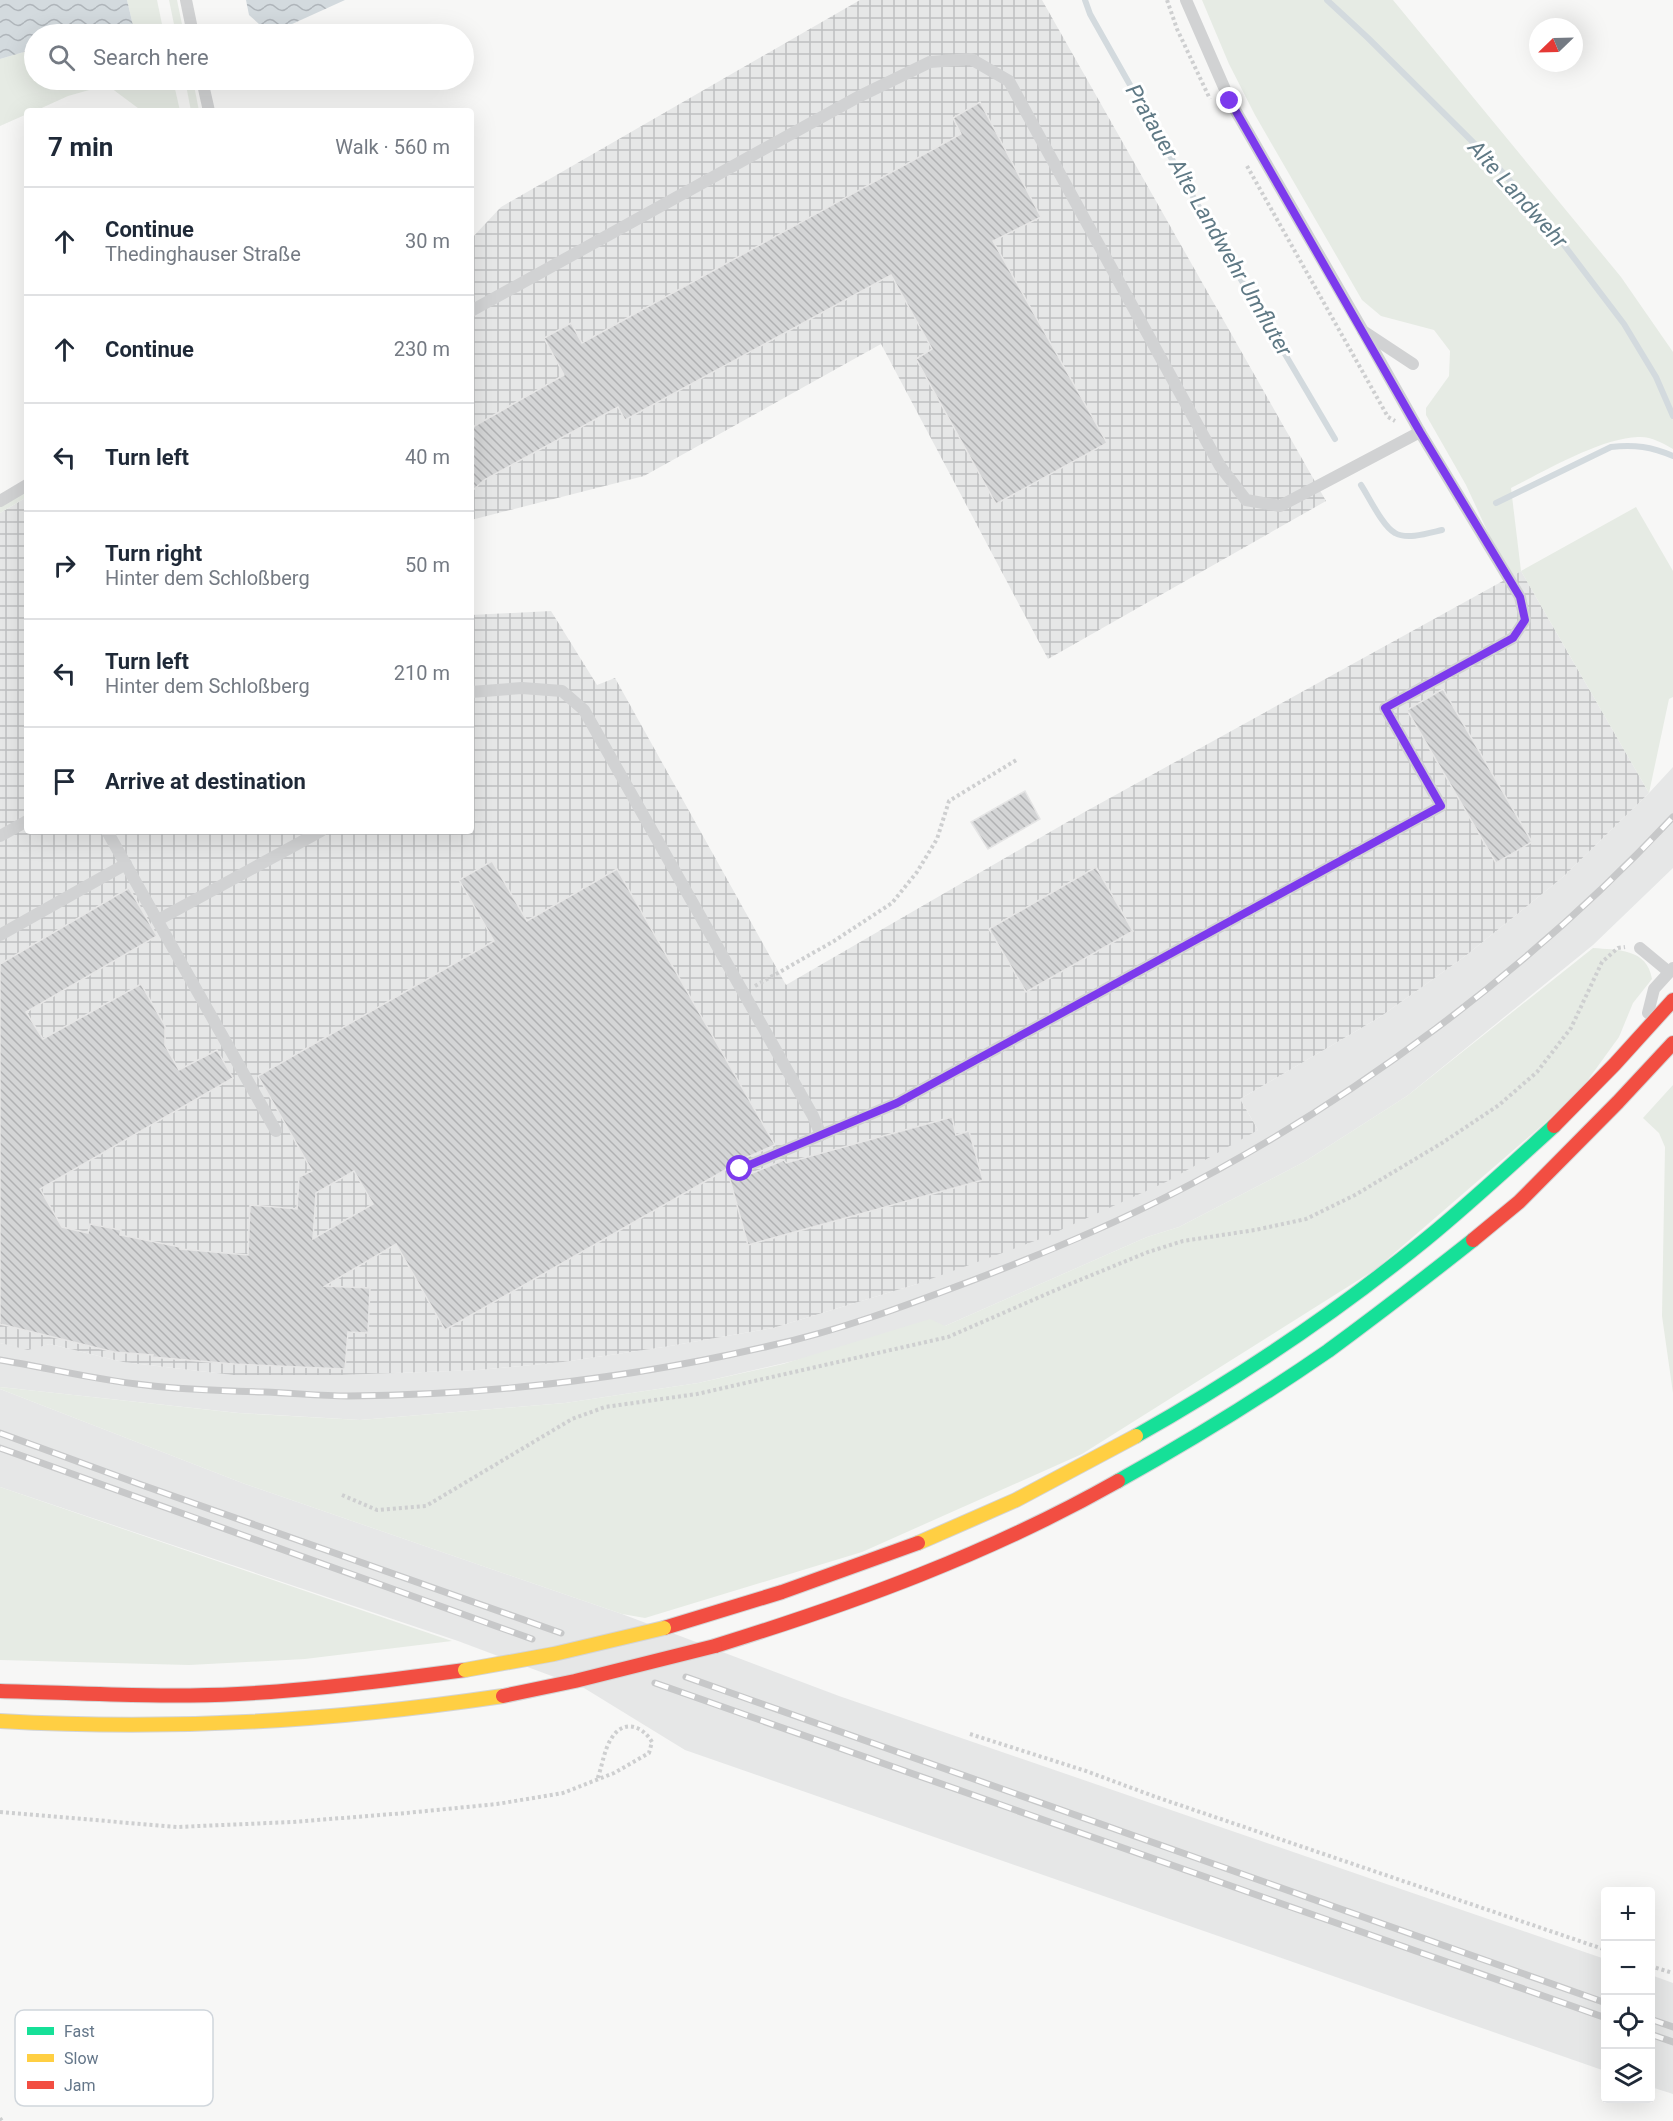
<!DOCTYPE html>
<meta charset="utf-8">
<style>
:root{--surface:#fff;--page:#f2f2f3;--text:#1f2937;--muted:#747a83;--line:#e0e1e3}
body{margin:0;font-family:Roboto,sans-serif;background:var(--page);color:var(--text)}
.controls{position:absolute;right:18px;bottom:18px;display:grid;overflow:hidden;border-radius:6px;box-shadow:0 6px 24px #0002}
.controls button{width:54px;height:54px;display:grid;place-items:center;padding:0;border:0;border-bottom:2px solid var(--line);background:var(--surface);color:var(--text);font:30px sans-serif}
.compass{position:absolute;left:1529px;top:18px;width:54px;height:54px;border-radius:50%;background:var(--surface);box-shadow:0 6px 24px #0002;rotate:247deg}
.stop{position:absolute;width:18px;height:18px;margin:-14px;border:4px solid #7c3aed;border-radius:50%;background:#fff}
.stop.end{background:#7c3aed;border-color:#fff;box-shadow:0 2px 6px #0008}
.list{margin:0;padding:0;list-style:none}
h2{display:flex;justify-content:space-between;align-items:center;height:78px;margin:0;padding:0 24px;font-size:26px}
h2 small{font-size:20px;font-weight:400;color:var(--muted)}
.list li{display:grid;grid-template-columns:39px 1fr auto;gap:18px;align-items:center;box-sizing:border-box;height:108px;padding:0 24px;border-top:2px solid var(--line)}
.list b{display:block;font-size:22px;white-space:nowrap}
.list p{margin:0;font-size:20px;white-space:nowrap;color:var(--muted)}
.list em{font-size:20px;font-style:normal;color:var(--muted)}
.icon{flex:none;width:33px;height:33px;fill:none;stroke:currentColor;stroke-width:2;stroke-linecap:round;stroke-linejoin:round}
.map{position:relative;flex:none;width:1673px;height:2121px;overflow:hidden}
.search{position:absolute;background:var(--surface);box-shadow:0 6px 24px #0002;left:24px;top:24px;width:450px;height:66px;display:flex;align-items:center;gap:15px;box-sizing:border-box;padding:0 21px;border-radius:33px;color:var(--muted);font-size:22px}
.panel{position:absolute;background:var(--surface);box-shadow:0 6px 24px #0002;left:24px;top:108px;width:450px;height:726px;border-radius:6px}
.map>svg:first-child{display:block}
</style>
<div class="map">
<svg width="1673" height="2121" viewBox="0 0 1673 2121">
<defs>
<pattern id="industrial-grid" width="8" height="8" patternUnits="userSpaceOnUse" patternTransform="scale(1.5)"><rect width="8" height="8" fill="#e6e7e7"/><path d="M0 4h8M4 0v8" fill="none" stroke="#bec0c1"/></pattern>
<pattern id="water-waves" width="16" height="10" patternUnits="userSpaceOnUse" patternTransform="scale(1.5)"><rect width="16" height="10" fill="#d3dade"/><path d="M0 5q4-4 8 0t8 0" fill="none" stroke="#afb5ba"/></pattern>
<pattern id="building-back-hatch" width="6" height="6" patternUnits="userSpaceOnUse" patternTransform="scale(1.5)"><rect width="6" height="6" fill="#d4d5d6"/><path d="M-1 5l2 2M0 0l6 6M5-1l2 2" fill="none" stroke="#b0b1b3"/></pattern>
</defs>
<rect width="100%" height="100%" fill="#f7f7f6"/>
<g fill="#e6e7e7">
<path d="M1673,767V868L1593,945L1407,1096L1304,1162L1179,1227L1147,1237L945,1326L698,1383L565,1403L360,1420L239,1413L0,1387V1343L28,1349L50,1344L123,1362L233,1375H340L479,1370L563,1362L664,1347L773,1328L917,1284L1258,1130L1240,1099L1380,1017L1464,957L1563,877L1649,793Z"/>
<path d="M0,1389L245,1484L622,1614L839,1696L1605,1959V2071L685,1750L584,1688L458,1641L0,1487Z"/>
<path d="M1651,1975L1673,1983V2094L1651,2087Z"/>
</g>
<g fill="url(#industrial-grid)">
<path d="M860,0H1042L1326,501L1048,659L881,344L644,476L471,520V239L501,207Z"/>
<path d="M27,497V831H471V615L551,611L597,685L615,678L786,985L1081,814L1521,571L1649,793L1563,877L1464,957L1380,1017L1240,1099L1258,1130L1166,1182L1043,1238L917,1284L773,1328L664,1347L563,1362L479,1370L340,1375H233L123,1362L50,1344L28,1350L0,1343V513Z"/>
</g>
<g fill="#e6ebe4">
<path d="M127,0H157L164,34H135Z"/>
<path d="M169,0H177L184,34H176Z"/>
<path d="M1202,0H1393L1621,277L1673,352V449C1663,443 1650,436 1638,437C1601,438 1545,471 1511,488L1521,571L1636,507L1673,571V697L1669,699L1649,793L1521,571L1509,578L1466,485L1426,415V408L1449,376L1450,351L1434,330L1381,316L1362,300L1255,115L1229,64Z"/>
<path d="M34,49V80H173L180,111H142L107,85L68,96L35,111H27V114L0,126V59Z"/>
<path d="M185,80H193L199,111H191Z"/>
<path d="M27,485V497L0,513V502Z"/>
<path d="M1593,948C1617,950 1647,948 1652,979L1633,1003L1619,1037L1577,1095L1376,1269L1082,1454L862,1552L645,1618L622,1614L245,1484L0,1389V1387L238,1413L360,1420L565,1403L698,1383L783,1364L930,1319L945,1326L1147,1237L1179,1227L1304,1162L1407,1096Z"/>
<path d="M1673,1085V1393L1662,1316L1665,1147L1659,1133L1643,1118Z"/>
<path d="M0,1487L452,1641L305,1659L189,1665L0,1660Z"/>
</g>
<g fill="url(#water-waves)">
<path d="M0,0H127L135,34H34V49L0,59Z"/>
<path d="M246,0H345L270,34L249,15Z"/>
</g>
<g fill="none" stroke-linecap="round" stroke-linejoin="round">
<g stroke="#d3dade" stroke-width="6">
<path d="M1085,0L1090,14L1213,232L1335,439"/>
<path d="M1327,0L1368,38L1496,165L1545,220L1624,324L1656,377L1673,416"/>
<path d="M1361,485C1369,497 1383,527 1395,533C1407,540 1429,533 1442,530"/>
<path d="M1496,503L1611,447C1634,444 1652,447 1673,456"/>
</g>
</g>
<g fill="url(#building-back-hatch)" stroke="#e6e6e6" stroke-width="1.5" fill-rule="evenodd">
<path d="M980,102L1041,217L993,241L1107,443L996,504L916,359L932,349L891,275L625,420L618,407L484,480L471,492V428L564,375L544,338L571,323L582,343L961,134L953,118Z"/>
<path d="M1443,689L1532,842L1496,863L1407,710Z"/>
<path d="M1025,791L1040,819L988,849L971,822Z"/>
<path d="M492,861L527,921L617,869L775,1145L736,1162L732,1169L736,1176L743,1177L784,1160L786,1163L952,1117L956,1135L969,1131L983,1180L748,1245L727,1169L445,1330L396,1244L325,1286L370,1288L368,1333L348,1332L345,1369L234,1364L152,1357L153,1355L114,1352L0,1324V964L129,888L157,936L26,1012L43,1039L141,984L165,1026V1045L179,1070L217,1050L233,1078L40,1189L62,1227L88,1233L90,1224L121,1230L120,1235L180,1247V1249L248,1255L250,1205L297,1209L299,1177L312,1171L258,1076L494,941L459,880ZM354,1171L373,1204L313,1239L316,1193Z"/>
<path d="M1096,867L1133,931L1026,992L989,929Z"/>
</g>
<g fill="none" stroke-linecap="round" stroke-linejoin="round">
<g stroke="#d3d4d5" stroke-width="16">
<g id="fast">
<path d="M1136,1436C1237,1379 1334,1314 1425,1240C1469,1204 1511,1165 1554,1126"/>
<path d="M1118,1481C1190,1441 1260,1398 1328,1351C1377,1315 1425,1278 1473,1240"/>
</g>
</g>
<g stroke="#d3d4d5" stroke-width="16">
<g id="slow">
<path d="M918,1543L1016,1500L1136,1436"/>
<path d="M0,1721C173,1731 332,1721 503,1696"/>
</g>
</g>
<g stroke="#d3d4d5" stroke-width="16">
<g id="jam">
<path d="M1554,1126L1615,1064L1673,1000"/>
<path d="M1473,1240L1519,1202L1618,1102L1673,1043"/>
<path d="M664,1628L782,1592L918,1543"/>
<path d="M715,1646C854,1603 991,1553 1118,1481"/>
<path d="M0,1691C79,1693 159,1698 238,1694C314,1690 390,1680 465,1670"/>
</g>
</g>
<g stroke="#cecfd0" stroke-width="4" stroke-dasharray="3 3" stroke-linecap="butt">
<path d="M1167,0L1177,29L1210,99"/>
<path d="M1247,166L1388,417L1395,421"/>
<path d="M755,986L834,941L892,903L917,872L937,839L949,801L1018,759"/>
<path d="M342,1495L377,1510L426,1506L572,1419L605,1407L697,1394L948,1337L1065,1286L1148,1252L1183,1241L1255,1230L1306,1219L1355,1195L1442,1143L1499,1105L1537,1072L1571,1028L1602,962L1618,948L1625,947"/>
<path d="M970,1734L1086,1771L1156,1797L1606,1950"/>
<path d="M0,1812L177,1827L292,1822L406,1813L497,1804L563,1793L614,1773L649,1753L652,1742C642,1725 623,1719 611,1739C604,1750 602,1767 597,1780"/>
<path d="M1650,1966L1673,1973"/>
<path d="M0,2118L2,2121"/>
</g>
<g stroke="#d1d2d3" stroke-width="12">
<path d="M186,0L193,34"/>
<path d="M1186,0L1230,101L1363,331L1413,364"/>
<path d="M202,80L209,111"/>
<path d="M471,311L858,97L930,62L971,59L1009,81L1220,466L1246,500L1280,506L1420,432"/>
<path d="M0,501L27,485"/>
<path d="M471,692L522,688L562,691L584,710L813,1116L821,1135L897,1103L1441,806L1385,708L1513,638L1525,620L1520,597L1420,432L1363,331"/>
<path d="M107,831L276,1131"/>
<path d="M0,836L27,821"/>
<path d="M158,920L321,831"/>
<path d="M0,935L126,864"/>
<path d="M1640,948L1669,972"/>
<path d="M1648,1013L1654,989L1673,968"/>
<path d="M740,1169L821,1135"/>
</g>
<use href="#fast" stroke="#16e098" stroke-width="14"/>
<use href="#slow" stroke="#ffcf43" stroke-width="14"/>
<use href="#jam" stroke="#f24e42" stroke-width="14"/>
<g stroke="#c7c8c9" stroke-width="7">
<g id="rail">
<path d="M0,1360C48,1368 97,1380 145,1385C185,1390 226,1391 265,1392C293,1393 321,1396 348,1396C490,1395 632,1378 769,1346C838,1331 905,1306 971,1281C1037,1256 1103,1229 1166,1197C1349,1105 1533,967 1673,817"/>
<path d="M0,1433L139,1484L561,1633"/>
<path d="M0,1448L532,1639"/>
<path d="M686,1677L1606,2003"/>
<path d="M655,1683L1606,2018"/>
<path d="M1650,2019L1673,2027"/>
<path d="M1650,2034L1673,2042"/>
</g>
</g>
<use href="#rail" stroke="#fff" stroke-width="4.5" stroke-dasharray="14" stroke-linecap="butt"/>
<g stroke="#d3d4d5" stroke-width="16" stroke-linecap="butt">
<path id="slow-bridge" d="M465,1670L554,1654L664,1628"/>
</g>
<g stroke="#d3d4d5" stroke-width="16" stroke-linecap="butt">
<path id="jam-bridge" d="M503,1696L575,1681L715,1646"/>
</g>
<use href="#slow-bridge" stroke="#ffcf43" stroke-width="14"/>
<use href="#jam-bridge" stroke="#f24e42" stroke-width="14"/>
</g>
<g fill="none" stroke-linecap="round" stroke-linejoin="round">
<path stroke="#7c3aed" stroke-width="8" d="M740,1169L897,1103L1441,806L1385,708L1513,638L1525,620L1520,597L1420,432L1230,101"/>
</g>
<g text-anchor="middle" dominant-baseline="central" stroke-width="6" stroke-linejoin="round" paint-order="stroke">
<g font-size="22" font-style="italic" fill="#5f7985" stroke="#fff">
<text transform="translate(1518 194) rotate(48)">Alte Landwehr</text>
<text transform="translate(1209 220) rotate(60)">Pratauer Alte Landwehr Umfluter</text>
</g>
</g>
<rect x="15" y="2010" width="198" height="96" rx="9" fill="#fff" stroke="#d0d6dc" stroke-width="1.5"/>
<rect x="27" y="2027" width="27" height="8" fill="#16e098"/>
<rect x="27" y="2054" width="27" height="8" fill="#ffcf43"/>
<rect x="27" y="2081" width="27" height="8" fill="#f24e42"/>
<g font-size="16" fill="#647689">
<text x="64" y="2037">Fast</text>
<text x="64" y="2064">Slow</text>
<text x="64" y="2091">Jam</text>
</g>
</svg>
<div class="controls">
<button>+</button>
<button>−</button>
<button><svg class="icon" aria-label="locate" viewBox="0 0 24 24"><circle cx="12" cy="12" r="6"/><path d="M12 2v4M12 18v4M2 12h4M18 12h4"/></svg></button>
<button><svg class="icon" aria-label="layers" viewBox="0 0 24 24"><path d="M12 4l9 5-9 5-9-5zM3 14l9 5 9-5"/></svg></button>
</div>
<svg class="compass" viewBox="-18 -18 36 36"><path d="M0-13l5 13h-10z" fill="#e53935"/><path d="M0 13l5-13h-10z" fill="#747a83"/></svg>
<div class="stop" style="left:740px;top:1169px"></div>
<div class="stop end" style="left:1230px;top:101px"></div>
<div class="search"><svg class="icon" aria-label="search" viewBox="0 0 24 24"><circle cx="10" cy="10" r="6"/><path d="M15 15l6 6"/></svg>Search here</div>
<section class="panel">
<h2>7 min<small>Walk · 560 m</small></h2>
<ul class="list">
<li><svg class="icon" aria-label="ahead" viewBox="0 0 24 24"><path d="M12 20V5M6 11l6-6 6 6"/></svg><div><b>Continue</b><p>Thedinghauser Straße</p></div><em>30 m</em></li>
<li><svg class="icon" aria-label="ahead" viewBox="0 0 24 24"><path d="M12 20V5M6 11l6-6 6 6"/></svg><div><b>Continue</b></div><em>230 m</em></li>
<li><svg class="icon" aria-label="left" viewBox="0 0 24 24"><path d="M17 20v-9H6M10 6l-5 5 5 5"/></svg><div><b>Turn left</b></div><em>40 m</em></li>
<li><svg class="icon" aria-label="right" viewBox="0 0 24 24"><path d="M7 20v-9h11M14 6l5 5-5 5"/></svg><div><b>Turn right</b><p>Hinter dem Schloßberg</p></div><em>50 m</em></li>
<li><svg class="icon" aria-label="left" viewBox="0 0 24 24"><path d="M17 20v-9H6M10 6l-5 5 5 5"/></svg><div><b>Turn left</b><p>Hinter dem Schloßberg</p></div><em>210 m</em></li>
<li><svg class="icon" aria-label="arrive" viewBox="0 0 24 24"><path d="M6 21V4h12l-3 4 3 4H6"/></svg><div><b>Arrive at destination</b></div></li>
</ul>
</section>
</div>
